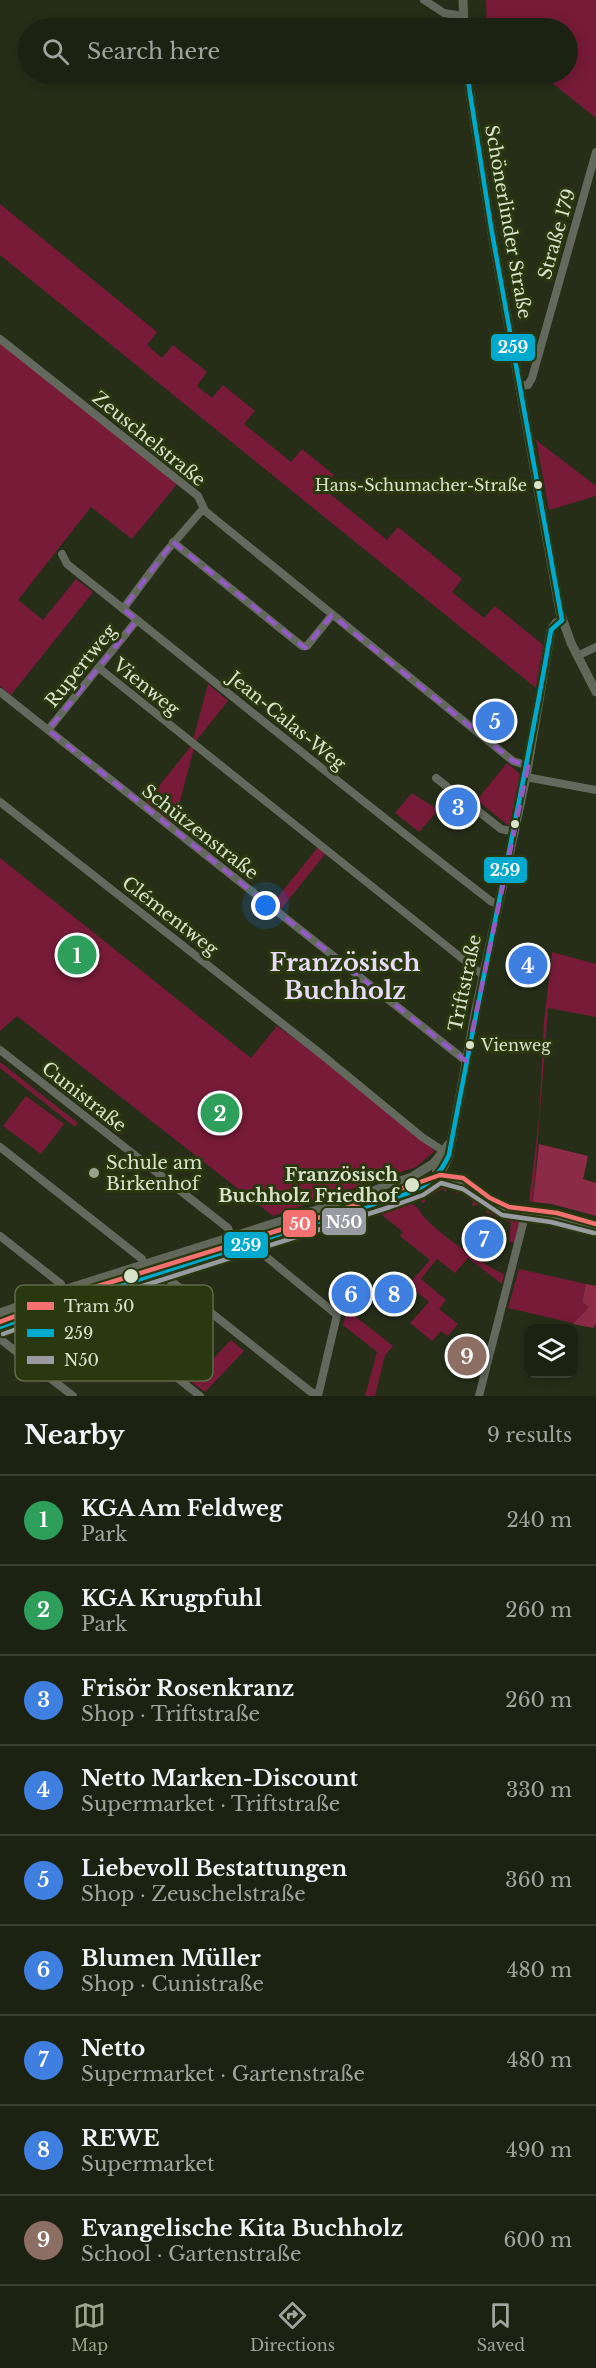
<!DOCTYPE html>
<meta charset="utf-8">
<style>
:root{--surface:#1c2212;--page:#292f20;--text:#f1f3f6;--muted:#a0a49f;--line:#3a3f32;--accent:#9aa48d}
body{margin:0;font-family:"Libre Baskerville",serif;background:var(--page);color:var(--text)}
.controls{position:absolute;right:18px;bottom:18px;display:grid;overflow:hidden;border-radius:12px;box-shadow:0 3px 15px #0003}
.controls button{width:54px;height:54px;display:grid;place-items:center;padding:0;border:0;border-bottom:2px solid var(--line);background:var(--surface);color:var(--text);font:30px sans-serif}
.you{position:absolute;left:266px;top:906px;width:21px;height:21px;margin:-15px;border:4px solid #fff;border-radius:50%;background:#1a73e8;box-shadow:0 0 0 9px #1a73e833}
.badge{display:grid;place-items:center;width:39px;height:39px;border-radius:50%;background:var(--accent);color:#fff;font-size:20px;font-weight:700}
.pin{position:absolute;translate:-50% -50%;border:3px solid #fff;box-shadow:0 2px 6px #0006}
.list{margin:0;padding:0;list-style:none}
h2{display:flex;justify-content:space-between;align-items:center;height:78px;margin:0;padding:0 24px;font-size:26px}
h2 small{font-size:20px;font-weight:400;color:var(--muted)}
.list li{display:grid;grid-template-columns:39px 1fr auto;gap:18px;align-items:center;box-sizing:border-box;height:90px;padding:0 24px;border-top:2px solid var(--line)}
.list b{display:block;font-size:22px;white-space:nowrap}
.list p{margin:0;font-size:20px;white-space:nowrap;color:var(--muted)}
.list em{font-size:20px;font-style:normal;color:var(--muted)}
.icon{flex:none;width:33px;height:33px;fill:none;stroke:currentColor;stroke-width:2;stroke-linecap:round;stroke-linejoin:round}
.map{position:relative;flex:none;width:596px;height:1396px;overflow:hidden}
.search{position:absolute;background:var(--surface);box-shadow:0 3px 15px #0003;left:18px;right:18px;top:18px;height:66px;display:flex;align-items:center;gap:15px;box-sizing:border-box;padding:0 21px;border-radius:33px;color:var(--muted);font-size:22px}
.sheet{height:888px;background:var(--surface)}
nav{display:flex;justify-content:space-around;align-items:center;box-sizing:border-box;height:84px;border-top:2px solid var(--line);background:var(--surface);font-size:16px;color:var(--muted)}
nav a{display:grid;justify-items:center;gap:3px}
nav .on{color:var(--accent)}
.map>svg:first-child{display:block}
</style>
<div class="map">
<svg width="596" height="1396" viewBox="0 0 596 1396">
<rect width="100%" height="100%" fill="#262e18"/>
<g fill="#771b38">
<path d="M486,0H596V118L541,74H568V28H487Z"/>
<path d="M0,204L157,332L147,345L162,358L173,345L207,372L197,386L212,398L223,385L255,411L244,424L291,462L302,449L334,475L324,489L387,540L398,527L462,579L452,592L484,618L495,606L543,645L536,688L0,255Z"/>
<path d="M0,340L178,483L132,539L91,507L18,600L43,620L76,579L93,592L11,695L0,686Z"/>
<path d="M536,440L596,486V496L549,510Z"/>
<path d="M208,684L228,701L195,742L193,740Z"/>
<path d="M191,746L194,748L174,824L146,802Z"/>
<path d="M507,763L521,775L511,826H509L477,800Z"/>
<path d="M412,793L438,810L419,832L395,813Z"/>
<path d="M318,847L326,853L281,909L273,903Z"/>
<path d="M0,858L251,1058L277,1026L347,1077L435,1151L416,1167L273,1216L17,1016L0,1031Z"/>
<path d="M552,952L596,964V1017L548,1008L533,1202L529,1201L539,1119L544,1022Z"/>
<path d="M0,1062L78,1123L75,1127L0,1068Z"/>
<path d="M26,1096L64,1124L41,1154L3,1126Z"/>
<path d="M451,1185L462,1189L481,1204L472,1206L473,1202L459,1191L456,1194V1190L447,1188L446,1192L443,1189L434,1193L435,1196L433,1194L425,1198L426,1201L423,1203L416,1197L438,1186Z"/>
<path d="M355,1199L358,1208L267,1238L264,1229Z"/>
<path d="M407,1200L419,1209C422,1223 489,1269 504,1274L502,1284L468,1258L455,1273L437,1259L421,1279L446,1300L439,1309L458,1324L448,1336L441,1331L432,1341L410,1323L429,1302L408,1285L430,1260L400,1236L403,1232L377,1211Z"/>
<path d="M488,1209L503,1216L523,1218L516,1242H509L511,1223L486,1212Z"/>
<path d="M519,1269L586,1284L582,1301L589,1307L585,1326L508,1308Z"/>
<path d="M347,1310L393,1346L385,1355L375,1396H365L377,1352L343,1325Z"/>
<path d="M231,1340L244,1351L205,1392L191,1382Z"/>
</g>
<g fill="#8c2b46">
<path d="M539,1144L588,1156L583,1179L596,1183V1216L552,1204L533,1202Z"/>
<path d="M586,1284L596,1286V1324L593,1328L573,1324L589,1307L582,1302Z"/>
</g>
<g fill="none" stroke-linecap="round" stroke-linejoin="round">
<g stroke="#63695d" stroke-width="8">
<path d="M424,0L444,13L463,16"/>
<path d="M0,339L198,496L205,511L513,761L528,766"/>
<path d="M519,386L528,385L532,378L596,152"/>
<path d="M173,542L302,646H307L332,615"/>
<path d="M62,554L67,564C209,677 349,792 492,902L499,904"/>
<path d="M123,609L164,554L203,509"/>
<path d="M577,656L596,647"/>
<path d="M99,668L484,976"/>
<path d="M0,692L466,1061"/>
<path d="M48,730L137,620"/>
<path d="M526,777L596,790"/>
<path d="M436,778L501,829L515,832"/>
<path d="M0,802L321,1054L422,1137L448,1154"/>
<path d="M0,1050L228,1228L231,1237"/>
<path d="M0,1147L142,1259L143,1264"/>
<path d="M438,1159L436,1171L443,1177L466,1182L504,1208L552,1215L596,1226"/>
<path d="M0,1236L61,1284L63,1290"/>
<path d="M258,1243L264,1255L337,1315L318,1396"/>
<path d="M163,1272L166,1277L311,1392L318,1394"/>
<path d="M81,1298L85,1304L200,1396"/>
<path d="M0,1339L73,1396"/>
<path d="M479,1396L526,1212"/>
</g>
<g stroke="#626859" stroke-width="9">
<path d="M463,0L464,28"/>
<path d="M467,74L491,227L560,612L571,643L596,692"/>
<path d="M0,1313L76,1286L339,1203L412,1177L434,1163L449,1144"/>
<path d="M0,1327L81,1298L388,1200C417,1190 438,1187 449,1155L475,1014L526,777L551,630L556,623L562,620"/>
</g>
<g stroke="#29380e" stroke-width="9">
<g id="bus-1">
<path d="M467,74L491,227L562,620"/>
<path d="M0,1327L81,1298L408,1193C429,1185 440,1175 449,1155C481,980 521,806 551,630L562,620"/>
</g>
</g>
<g stroke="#29380e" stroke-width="9">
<path id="bus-2" d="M3,1334L83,1305L390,1207L423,1195L441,1183L463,1189L502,1215L551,1222L594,1233"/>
</g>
<use href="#bus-1" stroke="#00a9ce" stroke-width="4.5"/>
<use href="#bus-2" stroke="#989ba2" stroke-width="4.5"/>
<g stroke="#29380e" stroke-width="9">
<path id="tram-1" d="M0,1322L79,1292L312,1220L440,1175L463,1178L490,1198L509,1207L557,1213L596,1224"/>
</g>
<use href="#tram-1" stroke="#f57070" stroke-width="4.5"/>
</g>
<path fill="none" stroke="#925ac2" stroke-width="4.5" stroke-dasharray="12 8" stroke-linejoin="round" d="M173,542L305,648L332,615L513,761L528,766L466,1061L48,730L137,620L123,609Z"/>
<g fill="#d9e3cc" stroke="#29380e" stroke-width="2">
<circle cx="538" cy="485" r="5"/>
<circle cx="515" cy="824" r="5"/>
<circle cx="470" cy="1045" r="5"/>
<circle cx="412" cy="1185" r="8"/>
<circle cx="131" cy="1276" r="8"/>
</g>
<circle fill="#9aa48d" stroke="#29380e" stroke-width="2" cx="94" cy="1173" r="6"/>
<g text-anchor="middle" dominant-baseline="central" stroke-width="6" stroke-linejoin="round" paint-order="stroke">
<g font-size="16" fill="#d9e3cc" stroke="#29380e" text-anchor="end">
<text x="527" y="485">Hans-Schumacher-Straße</text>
<text x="481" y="1045" text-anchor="start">Vienweg</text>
</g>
<g font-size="18" fill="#d9e3cc" stroke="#29380e">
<text transform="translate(508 222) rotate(80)">Schönerlinder Straße</text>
<text transform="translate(557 234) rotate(-74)">Straße 179</text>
<text transform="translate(149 439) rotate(39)">Zeuschelstraße</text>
<text transform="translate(81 666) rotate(-51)">Rupertweg</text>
<text transform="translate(146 687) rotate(39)">Vienweg</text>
<text transform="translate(287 721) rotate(39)">Jean-Calas-Weg</text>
<text transform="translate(200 832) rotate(38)">Schützenstraße</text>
<text transform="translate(170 916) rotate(38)">Clémentweg</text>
<text transform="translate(465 983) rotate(-78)">Triftstraße</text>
<text transform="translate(84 1097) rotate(38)">Cunistraße</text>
</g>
<g font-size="18" fill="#d9e3cc" stroke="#29380e" text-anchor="start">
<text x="106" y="1163">Schule am<tspan x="106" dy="21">Birkenhof</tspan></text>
</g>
<g font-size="18" font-weight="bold" fill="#d9e3cc" stroke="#29380e" text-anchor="end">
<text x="398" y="1175">Französisch<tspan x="398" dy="21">Buchholz Friedhof</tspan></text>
</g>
<g font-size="24" font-weight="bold" fill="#e8dbf7" stroke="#29380e">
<text x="345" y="962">Französisch<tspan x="345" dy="28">Buchholz</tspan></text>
</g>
</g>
<rect x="15" y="1285" width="198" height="96" rx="9" fill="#29380e" stroke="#5e6b47" stroke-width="1.5"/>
<rect x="27" y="1302" width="27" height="8" fill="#f57070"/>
<rect x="27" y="1329" width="27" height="8" fill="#00a9ce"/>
<rect x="27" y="1356" width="27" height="8" fill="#989ba2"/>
<g font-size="16" fill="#d9e3cc">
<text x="64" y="1312">Tram 50</text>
<text x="64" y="1339">259</text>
<text x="64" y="1366">N50</text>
</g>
<g stroke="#29380e" stroke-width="2">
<rect x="490" y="333" width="46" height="29" rx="6" fill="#00a9ce"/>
<rect x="483" y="856" width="45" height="28" rx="6" fill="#00a9ce"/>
<rect x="321" y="1207" width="46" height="29" rx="6" fill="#989ba2"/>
<rect x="282" y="1209" width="35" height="29" rx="6" fill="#f57070"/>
<rect x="223" y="1231" width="46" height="28" rx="6" fill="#00a9ce"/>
</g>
<g font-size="16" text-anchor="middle" font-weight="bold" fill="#fff">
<text x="513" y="353">259</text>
<text x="505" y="876">259</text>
<text x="344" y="1228">N50</text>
<text x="300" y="1230">50</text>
<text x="246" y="1251">259</text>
</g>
</svg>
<div class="controls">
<button><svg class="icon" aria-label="layers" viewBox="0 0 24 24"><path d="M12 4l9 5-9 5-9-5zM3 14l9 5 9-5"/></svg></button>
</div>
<div class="you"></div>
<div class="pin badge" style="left:77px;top:955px;background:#2e9e5b">1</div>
<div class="pin badge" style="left:220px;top:1113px;background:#2e9e5b">2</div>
<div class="pin badge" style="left:458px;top:807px;background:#3f7fe0">3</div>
<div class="pin badge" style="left:528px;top:965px;background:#3f7fe0">4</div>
<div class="pin badge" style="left:495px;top:721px;background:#3f7fe0">5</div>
<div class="pin badge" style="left:351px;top:1294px;background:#3f7fe0">6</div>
<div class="pin badge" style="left:484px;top:1239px;background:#3f7fe0">7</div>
<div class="pin badge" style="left:394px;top:1294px;background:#3f7fe0">8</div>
<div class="pin badge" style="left:467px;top:1356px;background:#8d6e63">9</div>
<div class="search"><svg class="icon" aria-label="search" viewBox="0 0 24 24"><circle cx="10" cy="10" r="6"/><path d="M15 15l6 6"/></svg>Search here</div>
</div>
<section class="sheet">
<h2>Nearby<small>9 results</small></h2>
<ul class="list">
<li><span class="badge" style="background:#2e9e5b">1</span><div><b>KGA Am Feldweg</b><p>Park</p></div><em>240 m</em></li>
<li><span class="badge" style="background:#2e9e5b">2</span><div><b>KGA Krugpfuhl</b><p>Park</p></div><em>260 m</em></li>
<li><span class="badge" style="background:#3f7fe0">3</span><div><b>Frisör Rosenkranz</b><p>Shop · Triftstraße</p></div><em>260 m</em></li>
<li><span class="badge" style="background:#3f7fe0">4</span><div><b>Netto Marken-Discount</b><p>Supermarket · Triftstraße</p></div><em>330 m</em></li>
<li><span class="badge" style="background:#3f7fe0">5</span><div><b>Liebevoll Bestattungen</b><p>Shop · Zeuschelstraße</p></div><em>360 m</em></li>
<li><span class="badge" style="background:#3f7fe0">6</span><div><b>Blumen Müller</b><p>Shop · Cunistraße</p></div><em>480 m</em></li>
<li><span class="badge" style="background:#3f7fe0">7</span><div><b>Netto</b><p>Supermarket · Gartenstraße</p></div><em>480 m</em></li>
<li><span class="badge" style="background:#3f7fe0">8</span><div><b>REWE</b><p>Supermarket</p></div><em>490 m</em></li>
<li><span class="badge" style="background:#8d6e63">9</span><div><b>Evangelische Kita Buchholz</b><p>School · Gartenstraße</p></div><em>600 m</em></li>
</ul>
</section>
<nav>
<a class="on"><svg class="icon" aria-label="map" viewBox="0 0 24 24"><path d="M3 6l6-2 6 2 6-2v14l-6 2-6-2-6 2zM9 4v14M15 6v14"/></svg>Map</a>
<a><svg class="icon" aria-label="directions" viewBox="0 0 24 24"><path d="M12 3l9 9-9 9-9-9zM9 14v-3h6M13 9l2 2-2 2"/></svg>Directions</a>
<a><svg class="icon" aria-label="saved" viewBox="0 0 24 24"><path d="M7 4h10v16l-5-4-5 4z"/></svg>Saved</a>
</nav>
